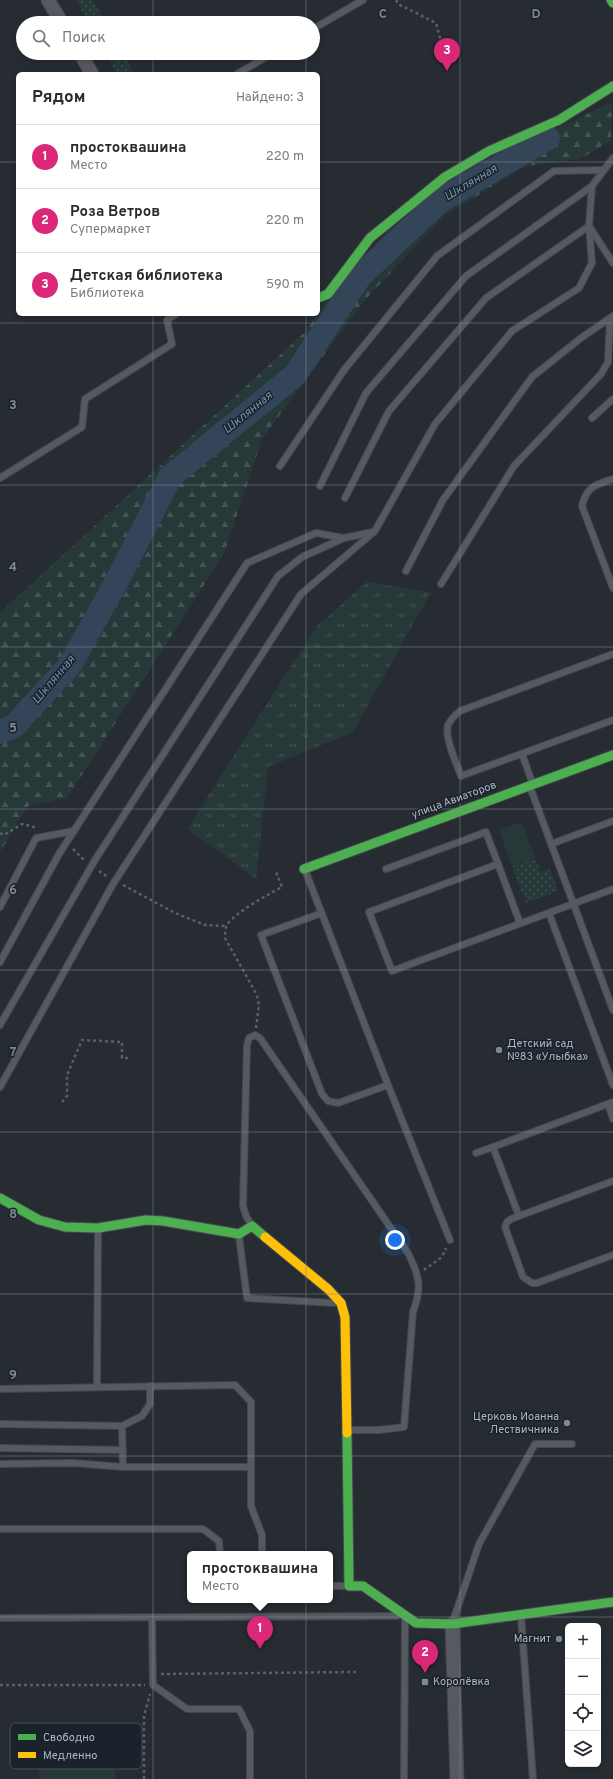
<!DOCTYPE html>
<html lang="ru">
<meta charset="utf-8">
<style>
:root{--surface:#fff;--page:#f2f2f3;--text:#2b2b33;--muted:#7c7c81;--line:#e1e1e2;--accent:#db2777}
body{margin:0;font-family:Overpass,sans-serif;background:var(--page);color:var(--text)}
.controls{position:absolute;right:12px;bottom:12px;display:grid;overflow:hidden;border-radius:6px;box-shadow:0 2px 6px #0003}
.controls button{width:36px;height:36px;display:grid;place-items:center;padding:0;border:0;border-bottom:1px solid var(--line);background:var(--surface);color:var(--text);font:20px sans-serif}
.you{position:absolute;left:395px;top:1240px;width:14px;height:14px;margin:-10px;border:3px solid #fff;border-radius:50%;background:#1a73e8;box-shadow:0 0 0 6px #1a73e833}
.badge{display:grid;place-items:center;width:26px;height:26px;border-radius:50%;background:var(--accent);color:#fff;font-size:13px;font-weight:700}
.pin{position:absolute;translate:-50% -33px;filter:drop-shadow(0 1px 2px #0008)}
.pin::after{content:'';position:absolute;top:21px;width:14px;height:12px;background:inherit;clip-path:polygon(0 0,100% 0,50% 100%)}
.popup{position:absolute;left:187px;top:1551px;width:146px;height:52px;box-sizing:border-box;display:grid;place-content:center;border-radius:6px;background:var(--surface);filter:drop-shadow(0 1px 3px #0005);font-size:13px;white-space:nowrap;color:var(--muted)}
.popup b{font-size:15px;color:var(--text)}
.popup::after{content:'';position:absolute;left:50%;top:100%;margin-left:-8px;border:8px solid transparent;border-top-color:var(--surface)}
.list{margin:0;padding:0;list-style:none}
h2{display:flex;justify-content:space-between;align-items:center;height:52px;margin:0;padding:0 16px;font-size:17px}
h2 small{font-size:13px;font-weight:400;color:var(--muted)}
.list li{display:grid;grid-template-columns:26px 1fr auto;gap:12px;align-items:center;box-sizing:border-box;height:64px;padding:0 16px;border-top:1px solid var(--line)}
.list b{display:block;font-size:15px;white-space:nowrap}
.list p{margin:0;font-size:13px;white-space:nowrap;color:var(--muted)}
.list em{font-size:13px;font-style:normal;color:var(--muted)}
.icon{flex:none;width:22px;height:22px;fill:none;stroke:currentColor;stroke-width:2;stroke-linecap:round;stroke-linejoin:round}
.map{position:relative;flex:none;width:613px;height:1779px;overflow:hidden}
.search{position:absolute;background:var(--surface);box-shadow:0 2px 6px #0003;left:16px;top:16px;width:304px;height:44px;display:flex;align-items:center;gap:10px;box-sizing:border-box;padding:0 14px;border-radius:22px;color:var(--muted);font-size:15px}
.panel{position:absolute;background:var(--surface);box-shadow:0 2px 6px #0003;left:16px;top:72px;width:304px;height:244px;border-radius:6px}
.map>svg:first-child{display:block}
</style>
<div class="map">
<svg width="613" height="1779" viewBox="0 0 613 1779">
<defs>
<pattern id="grass-tufts" width="24" height="20" patternUnits="userSpaceOnUse"><rect width="24" height="20" fill="#273839"/><path d="M3 7l-1-3M5 7V3M7 7l1-3M15 17l-1-3M17 17v-4M19 17l1-3" fill="none" stroke="#445354"/></pattern>
<pattern id="forest-firs" width="22" height="20" patternUnits="userSpaceOnUse"><rect width="22" height="20" fill="#273839"/><path d="M5 1l3.5 6h-7zM16 11l3.5 6h-7z" fill="#445354"/></pattern>
<pattern id="park-dots" width="8" height="8" patternUnits="userSpaceOnUse"><rect width="8" height="8" fill="#273839"/><path d="M2 2h.1M6 6h.1" fill="none" stroke="#445354" stroke-width="1.8" stroke-linecap="round"/></pattern>
</defs>
<rect width="100%" height="100%" fill="#262c32"/>
<path fill="url(#grass-tufts)" d="M367,582L431,592L353,732L268,767L256,879L187,829L316,627Z"/>
<path fill="url(#forest-firs)" d="M612,102L611,141L580,159L526,166L444,216L363,302L262,439L224,554L67,798L28,806L0,852V613L306,331L316,314H318L320,308L384,234L455,177Z"/>
<g fill="url(#park-dots)">
<path d="M76,0H93L106,23H89Z"/>
<path d="M106,53H123L134,74H117Z"/>
<path d="M535,858L541,872L550,869L558,891L526,903L512,867Z"/>
</g>
<g fill="#273839">
<path d="M522,822L535,858L512,867L499,830Z"/>
<path d="M80,1723L97,1727L107,1736L115,1735V1779H39V1749L45,1739L53,1731L67,1724Z"/>
</g>
<g fill="none" stroke-linecap="round" stroke-linejoin="round">
<path stroke="#354559" stroke-width="24" d="M0,732L14,726L70,665L118,579L170,477L295,375L360,276L441,200L548,138"/>
<g stroke="#44484d" stroke-width="8">
<g id="lane">
<path d="M313,29L363,0"/>
<path d="M237,74L273,53"/>
<path d="M592,418L613,399"/>
<path d="M280,466L344,370L437,256L554,171L604,170"/>
<path d="M0,478L82,427L85,399L172,344L167,320L176,314"/>
<path d="M613,479C595,485 587,486 582,506L613,588"/>
<path d="M320,486L366,393L466,276L592,186"/>
<path d="M345,498L389,411L486,298L589,226L613,263"/>
<path d="M406,571L443,500L532,377L581,338L613,316"/>
<path d="M441,584L514,466L601,374L608,362L610,318"/>
<path d="M613,654L460,711C455,715 451,719 448,725C444,737 457,764 461,776L613,720"/>
<path d="M522,754L532,782"/>
<path d="M530,787L613,1010"/>
<path d="M551,844L613,821"/>
<path d="M386,869L486,832L498,864"/>
<path d="M305,870L388,1085L450,1240"/>
<path d="M0,907L36,838L74,831"/>
<path d="M322,913L261,935L322,1094L328,1101L338,1103L388,1085"/>
<path d="M549,913L613,1085"/>
<path d="M520,923L498,864L369,912L392,971L613,889"/>
<path d="M0,962L59,854L247,563L316,533L344,538"/>
<path d="M0,1025L95,860L278,576L302,557L344,538L373,532"/>
<path d="M0,1087L113,884L301,594L375,531L435,424L512,331L579,288L592,263L589,226L592,186L613,158"/>
<path d="M608,1104L613,1119"/>
<path d="M476,1153L493,1147"/>
<path d="M613,1181L511,1219L507,1222L505,1227L523,1277L532,1283H537L613,1255"/>
<path d="M519,1216L493,1147L613,1102"/>
<path d="M251,1224L246,1216L243,1206L247,1045L249,1038L255,1035L260,1038L408,1253C420,1277 422,1288 413,1312L404,1427L379,1430H348"/>
<path d="M239,1236L247,1298L335,1303"/>
<path d="M97,1387L98,1229"/>
<path d="M0,1389L235,1385L251,1402V1506L262,1535V1554"/>
<path d="M0,1424L122,1426L142,1416L150,1404V1386"/>
<path d="M122,1426L123,1467"/>
<path d="M0,1448L123,1450"/>
<path d="M0,1464L73,1463L123,1467H251"/>
<path d="M0,1529H203L219,1541L220,1554"/>
<path d="M330,1586H348"/>
<path d="M521,1616L533,1779"/>
<path d="M152,1617L153,1685L187,1709H239L250,1731V1779"/>
<path d="M0,1618L397,1616"/>
<path d="M453,1621L479,1544L535,1444H572"/>
<path d="M404,1779L405,1619"/>
</g>
</g>
<g stroke="#44484d" stroke-width="15">
<g id="street">
<path d="M48,0L62,23"/>
<path d="M80,53L92,74"/>
<path d="M452,1624L457,1779"/>
</g>
</g>
<g stroke="#44484d" stroke-width="11">
<g id="fast">
<path d="M611,0L613,3"/>
<path d="M318,298L328,294L370,238L445,177L489,151L559,120L613,86"/>
<path d="M304,869L613,755"/>
<path d="M0,1198L39,1220L65,1227L98,1228L146,1220L163,1221L239,1234L252,1226L265,1237"/>
<path d="M347,1433L349,1586H363L416,1623L452,1624L613,1602"/>
</g>
</g>
<g stroke="#44484d" stroke-width="11">
<path id="slow" d="M265,1237L328,1289L341,1303L345,1317L347,1433"/>
</g>
<g stroke="#5a5f65" stroke-width="2.5" stroke-dasharray="3 3" stroke-linecap="butt">
<path d="M396,0L398,4L436,23L444,52"/>
<path d="M0,833L4,835L22,824L38,828"/>
<path d="M73,849L85,861"/>
<path d="M99,871L108,877"/>
<path d="M123,885L175,913L205,925L226,926"/>
<path d="M256,1028L259,1005L257,995L225,938C225,933 225,929 227,925C234,913 269,894 282,887L276,872"/>
<path d="M62,1102L67,1096V1075L82,1040L122,1042V1058H130"/>
<path d="M424,1270L442,1257L446,1248"/>
<path d="M161,1674L356,1672"/>
<path d="M0,1685H145"/>
<path d="M144,1779V1716L150,1694"/>
</g>
<use href="#lane" stroke="#565a60" stroke-width="6"/>
<use href="#street" stroke="#565a60" stroke-width="13"/>
<use href="#fast" stroke="#4caf50" stroke-width="9"/>
<use href="#slow" stroke="#ffc107" stroke-width="9"/>
</g>
<path fill="none" stroke="#7f8791" stroke-width="1" stroke-opacity="0.55" d="M153,0V23M306,0V23M460,0V1779M153,53V74M306,53V74M0,162H18M318,162H613M153,314V1779M306,314V1779M0,323H613M0,485H613M0,647H613M0,809H613M0,970H613M0,1132H613M0,1294H613M0,1456H613M0,1617H613"/>
<g fill="#7f8791" stroke="#1a222c" stroke-width="1.5">
<circle cx="499" cy="1050" r="4"/>
<circle cx="567" cy="1423" r="4"/>
<circle cx="559" cy="1639" r="4"/>
<rect x="421" y="1678" width="8" height="8" rx="2"/>
</g>
<g text-anchor="middle" dominant-baseline="central" stroke-width="3" stroke-linejoin="round" paint-order="stroke">
<g font-size="11" fill="#afb8c4" stroke="#1a222c">
<text transform="translate(454 800) rotate(-20)">улица Авиаторов</text>
</g>
<g font-size="11" fill="#afb8c4" stroke="#1a222c" text-anchor="start">
<text x="507" y="1044">Детский сад<tspan x="507" dy="13">№83 «Улыбка»</tspan></text>
<text x="559" y="1417" text-anchor="end">Церковь Иоанна<tspan x="559" dy="13">Лествичника</tspan></text>
<text x="551" y="1639" text-anchor="end">Магнит</text>
<text x="433" y="1682">Королёвка</text>
</g>
<g font-size="12" font-style="italic" fill="#798faa" stroke="#1a222c">
<text transform="translate(471 183) rotate(-31)">Шклянная</text>
<text transform="translate(248 413) rotate(-39)">Шклянная</text>
<text transform="translate(54 680) rotate(-50)">Шклянная</text>
</g>
</g>
<rect x="10" y="1723" width="132" height="46" rx="6" fill="#1a222c" stroke="#474f5a" stroke-width="1"/>
<rect x="18" y="1734" width="18" height="6" fill="#4caf50"/>
<rect x="18" y="1752" width="18" height="6" fill="#ffc107"/>
<g font-size="11" fill="#afb8c4">
<text x="43" y="1741">Свободно</text>
<text x="43" y="1759">Медленно</text>
</g>
<g font-size="13" text-anchor="middle" font-weight="bold" fill="#7f8791" stroke="#1a222c" stroke-width="3" stroke-linejoin="round" paint-order="stroke">
<text x="383" y="18">C</text>
<text x="536" y="18">D</text>
<text x="13" y="409">3</text>
<text x="13" y="571">4</text>
<text x="13" y="732">5</text>
<text x="13" y="894">6</text>
<text x="13" y="1056">7</text>
<text x="13" y="1218">8</text>
<text x="13" y="1379">9</text>
</g>
</svg>
<div class="controls">
<button>+</button>
<button>−</button>
<button><svg class="icon" aria-label="locate" viewBox="0 0 24 24"><circle cx="12" cy="12" r="6"/><path d="M12 2v4M12 18v4M2 12h4M18 12h4"/></svg></button>
<button><svg class="icon" aria-label="layers" viewBox="0 0 24 24"><path d="M12 4l9 5-9 5-9-5zM3 14l9 5 9-5"/></svg></button>
</div>
<div class="you"></div>
<div class="pin badge" style="left:260px;top:1649px">1</div>
<div class="popup"><b>простоквашина</b>Место</div>
<div class="pin badge" style="left:425px;top:1673px">2</div>
<div class="pin badge" style="left:447px;top:71px">3</div>
<div class="search"><svg class="icon" aria-label="search" viewBox="0 0 24 24"><circle cx="10" cy="10" r="6"/><path d="M15 15l6 6"/></svg>Поиск</div>
<section class="panel">
<h2>Рядом<small>Найдено: 3</small></h2>
<ul class="list">
<li><span class="badge">1</span><div><b>простоквашина</b><p>Место</p></div><em>220 m</em></li>
<li><span class="badge">2</span><div><b>Роза Ветров</b><p>Супермаркет</p></div><em>220 m</em></li>
<li><span class="badge">3</span><div><b>Детская библиотека</b><p>Библиотека</p></div><em>590 m</em></li>
</ul>
</section>
</div>
